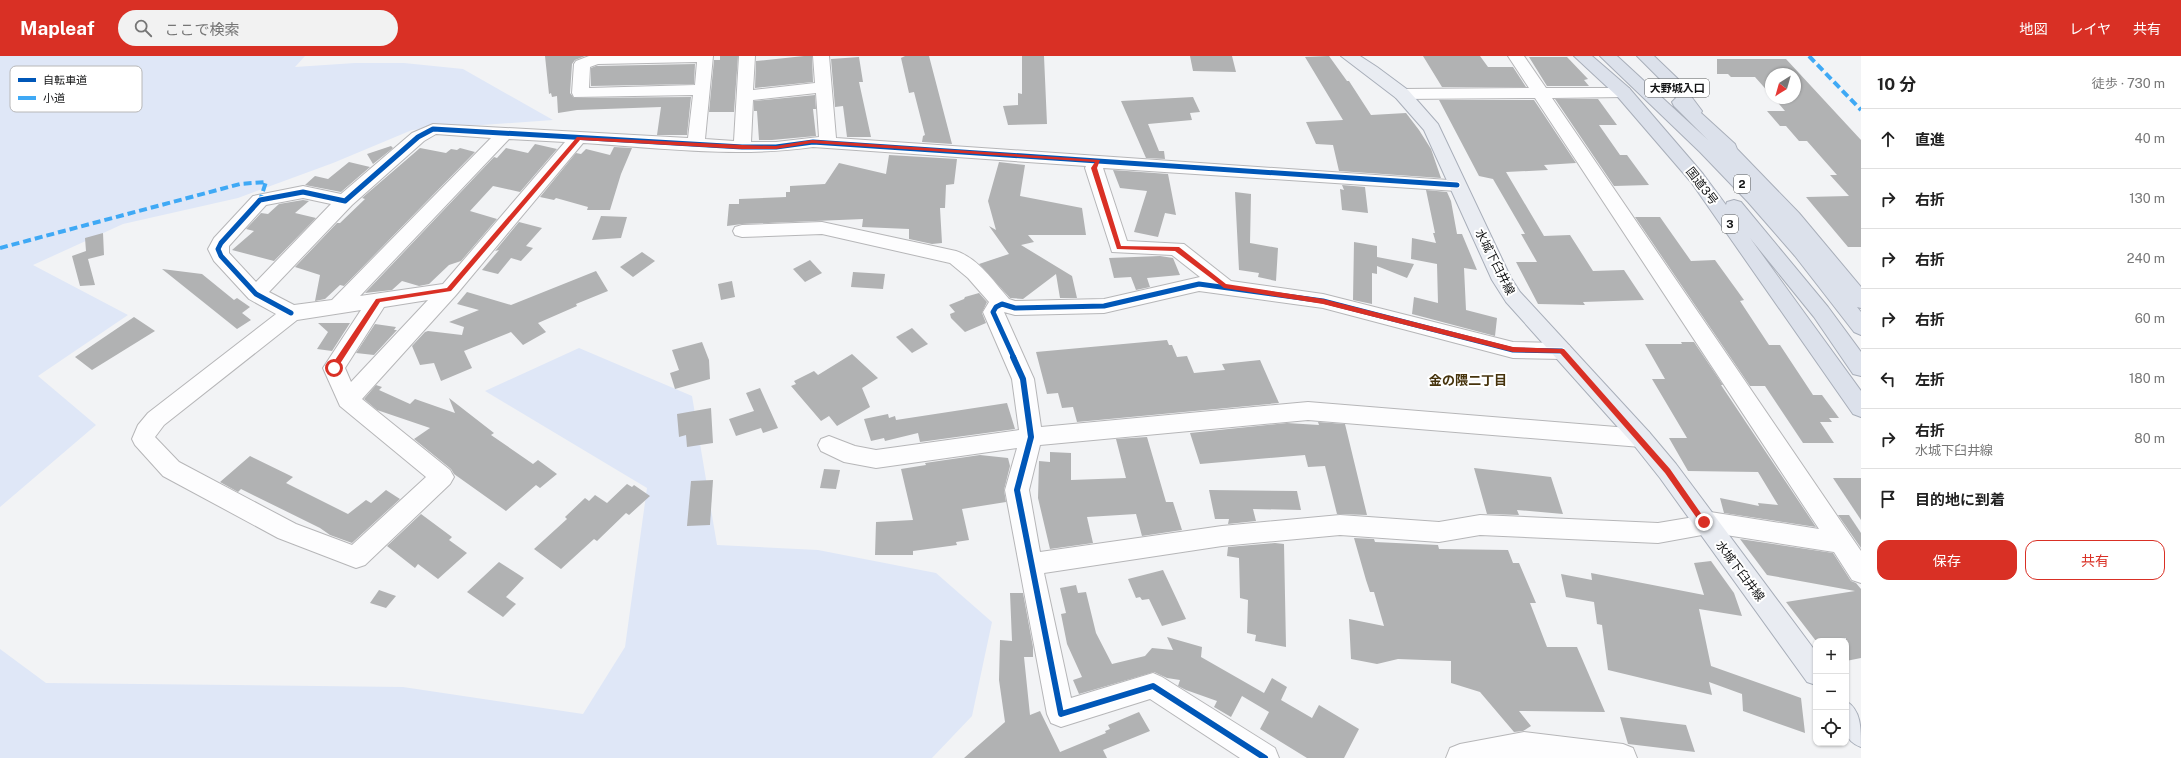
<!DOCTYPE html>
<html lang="ja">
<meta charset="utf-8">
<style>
:root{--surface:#fff;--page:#f2f2f2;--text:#222;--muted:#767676;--line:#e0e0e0;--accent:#d93025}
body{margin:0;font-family:"Public Sans","Noto Sans JP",sans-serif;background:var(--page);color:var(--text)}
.controls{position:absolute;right:12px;bottom:12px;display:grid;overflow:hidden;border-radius:8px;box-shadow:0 1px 3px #0004}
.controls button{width:36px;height:36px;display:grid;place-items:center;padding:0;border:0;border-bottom:1px solid var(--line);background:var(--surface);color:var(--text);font:20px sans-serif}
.compass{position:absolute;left:1765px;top:12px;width:36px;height:36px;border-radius:50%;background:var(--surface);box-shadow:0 1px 3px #0004;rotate:217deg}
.stop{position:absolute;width:12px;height:12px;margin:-9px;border:3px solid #d93025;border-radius:50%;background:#fff}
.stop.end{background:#d93025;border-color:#fff;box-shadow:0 1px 4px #0008}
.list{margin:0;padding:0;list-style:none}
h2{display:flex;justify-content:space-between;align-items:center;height:52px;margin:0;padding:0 16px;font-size:17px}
h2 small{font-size:13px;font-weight:400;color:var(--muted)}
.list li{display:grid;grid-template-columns:26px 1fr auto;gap:12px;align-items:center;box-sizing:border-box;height:60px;padding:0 16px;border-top:1px solid var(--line)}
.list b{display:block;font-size:15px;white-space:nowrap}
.list p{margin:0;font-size:13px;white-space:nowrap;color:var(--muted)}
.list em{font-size:13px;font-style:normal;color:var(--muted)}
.actions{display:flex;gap:8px;padding:12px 16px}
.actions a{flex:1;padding:9px 0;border:1px solid var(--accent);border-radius:12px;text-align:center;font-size:14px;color:var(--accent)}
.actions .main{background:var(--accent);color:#fff}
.icon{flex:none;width:22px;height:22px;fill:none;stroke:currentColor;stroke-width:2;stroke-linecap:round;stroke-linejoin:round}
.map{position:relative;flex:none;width:1861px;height:702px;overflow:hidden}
header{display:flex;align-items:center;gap:24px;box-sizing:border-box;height:56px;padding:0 20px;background:var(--accent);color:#fff}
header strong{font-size:19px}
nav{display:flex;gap:22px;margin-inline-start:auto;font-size:14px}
.search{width:280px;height:36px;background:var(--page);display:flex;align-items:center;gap:10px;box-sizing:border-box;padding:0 14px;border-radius:22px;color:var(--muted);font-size:15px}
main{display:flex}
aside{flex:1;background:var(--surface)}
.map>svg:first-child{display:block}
</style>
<header>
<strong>Mapleaf</strong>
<div class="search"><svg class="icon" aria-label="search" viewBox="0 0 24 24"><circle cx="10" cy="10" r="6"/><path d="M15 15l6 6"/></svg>ここで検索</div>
<nav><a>地図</a><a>レイヤ</a><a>共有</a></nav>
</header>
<main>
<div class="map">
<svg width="1861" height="702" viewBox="0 0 1861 702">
<rect width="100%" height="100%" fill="#f2f3f5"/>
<g fill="#dfe7f7">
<path d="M0,0H305L295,11L355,7H404L463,13L553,64L412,74L333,107L238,142L123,168L33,209L128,259L38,320L96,369L0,451Z"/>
<path d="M579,292L692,340L717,489L818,494L936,517L992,566L972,660L932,702H0V593L46,627L403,631L583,658L625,591L647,432L485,335Z"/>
</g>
<g fill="#b1b2b3">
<path d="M545,0H585L575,4L572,8L570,37L574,42L691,41L687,79H657L661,51L577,54L558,57L557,40L552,41L551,37L549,38Z"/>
<path d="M720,0H738L734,56H709L714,4H720Z"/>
<path d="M804,0H812L813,26L755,32L756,5Z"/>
<path d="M905,0H929L952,88L922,86L923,80L925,79L914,36L909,37L901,2Z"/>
<path d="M1022,0H1044L1047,68L1008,69L1003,50L1018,49V37L1022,38Z"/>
<path d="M1190,0H1232L1236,16L1193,15Z"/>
<path d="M1329,0L1347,25H1349L1371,59L1406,57L1419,74L1431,93L1441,122L1339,115L1333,89L1316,88L1306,66L1343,64L1305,1Z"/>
<path d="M1423,0H1480L1488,11H1513L1526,31H1442Z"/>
<path d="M859,1L863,26H859L871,81H847L843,50L835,51L831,3Z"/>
<path d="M1529,1H1567L1588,23L1584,24L1589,30H1547Z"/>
<path d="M1717,3H1786L1861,84V191H1848L1806,141L1849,140L1830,119H1837L1807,85H1799L1786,70H1780L1767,55H1785L1774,42H1795V18H1771V39L1755,21H1731L1728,18H1717Z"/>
<path d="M695,8L694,28L591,30V12L596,10Z"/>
<path d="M815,39L816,53H813L816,80L772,84H759L757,55H754V45Z"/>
<path d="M1193,41L1200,56L1190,57L1192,64L1148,68L1159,95H1164L1165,103L1146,102L1121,45Z"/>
<path d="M1555,43H1598L1617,69H1599L1620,99H1627L1649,129L1614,130Z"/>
<path d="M1439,44H1534L1576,107L1544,109L1548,114L1506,116L1544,180L1570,179L1593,215L1624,214L1644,244L1583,246L1585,249L1538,248L1516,206H1537L1521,178H1525L1493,123L1479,120Z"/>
<path d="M535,88L557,93L520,136L493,130L470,155L497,163L461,205L449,209L429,228L419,230L402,225L392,234L365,237L494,101L497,102L506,92L528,97Z"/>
<path d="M391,90L393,92L373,108L367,98Z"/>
<path d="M614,91L632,92L621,118L610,154H587L588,151L556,142L554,144L540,141L576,97L581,98L586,93L610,99Z"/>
<path d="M420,92L446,97L451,93L457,94L460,92L475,96L344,230L340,229L325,243L315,245L320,219L295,211L337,167H340L365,143L362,142Z"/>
<path d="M889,99L957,103L954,128L946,129L945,152H940L942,187L932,188L909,183V173L862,171L863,163L742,168L727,170L729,148H739V143L786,141V136H790V130L825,128L839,107L886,118Z"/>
<path d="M349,106L370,111L341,136L305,129L315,120L328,123Z"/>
<path d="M999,106L1025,109L1020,140L1082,152L1086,179H1028L1034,186L1021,189L1072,220L1077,242H1060L1056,218L1023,243L1010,242L979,208L1009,198L989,170L996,174L988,145Z"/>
<path d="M1113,114L1168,118L1176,159L1165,157L1158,181L1134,176L1147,135L1120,132Z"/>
<path d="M1342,129L1365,131L1368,157L1342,154L1340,133L1344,134Z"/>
<path d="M1426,134L1447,136L1451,145L1457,178H1462L1477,214L1464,212L1466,254L1497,262L1495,280L1412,258L1414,241L1438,247L1437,208L1411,203L1412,182L1436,187L1433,177H1435Z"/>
<path d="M1235,136L1251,138L1250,187L1278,192L1276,225L1258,221L1259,217L1239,214Z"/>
<path d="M303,144L309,145L295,157L316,162L274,205L232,194L254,175L246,173L261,157L268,158L279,148Z"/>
<path d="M601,160L627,161L621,182L592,184Z"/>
<path d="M1635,161H1660L1691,205L1715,204L1744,244L1740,245L1769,289H1780L1813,339H1822L1839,362H1829L1832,366H1820L1834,387H1803L1765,330H1750Z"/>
<path d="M519,166L542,172L526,190L533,192L521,205L511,202L498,218L482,214L499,194L495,195Z"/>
<path d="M103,177L104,199L88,203L95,229L80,230L72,200L86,195L85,182Z"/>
<path d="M1354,186L1377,190V201L1414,208L1407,222L1377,210V218L1372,217V248L1353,244Z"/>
<path d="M642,196L655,205L633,221L620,211Z"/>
<path d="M1160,200L1173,202L1180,219L1147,222L1150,231L1136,234L1131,221L1114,222L1109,202Z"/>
<path d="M810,204L822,217L805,226L793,213Z"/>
<path d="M162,213L202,218L234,244L237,242L250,251L242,257L251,264L237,273Z"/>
<path d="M596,215L608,235L576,248L577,250L538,267L546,276L523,289L511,276L464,295L472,312L441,325L434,307L420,309L412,290L425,276L428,275L462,279L464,271L449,266L479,254L457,248L467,236L511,249Z"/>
<path d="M853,216L885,218L883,233L851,231Z"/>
<path d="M732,225L735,241L721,244L718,228Z"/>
<path d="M979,237L987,246L982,257L986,267L965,276L951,262L950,258L955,256L949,249L964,243L965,241Z"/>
<path d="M134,261L155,275L92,314L75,301Z"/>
<path d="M318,267H350L332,295L317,293L328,276Z"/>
<path d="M375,268L396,271L394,274H397L374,299L356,297Z"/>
<path d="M912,272L928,288L912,297L896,281Z"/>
<path d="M1167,284L1169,289H1172L1177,301L1187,300L1194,317L1225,314L1222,308L1260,304L1279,347L1077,366L1073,351L1062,352L1058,337L1047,338L1036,296Z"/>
<path d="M702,286L709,304L710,323L675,333L670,317L679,314L672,294Z"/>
<path d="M1681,286H1694L1723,329H1721L1816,471L1724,457L1720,442L1759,450L1758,447L1778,449L1758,416L1688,415L1669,382H1687L1652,323H1665L1645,288H1682Z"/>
<path d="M852,298L878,322L862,332L870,351L837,370L829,360L821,365L791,330L796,328L794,325L814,315L818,319Z"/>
<path d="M376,329L382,331L379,334L410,348L415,343L455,357L449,342L494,377L491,379L533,408L538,404L557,418L540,432L536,429L506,455L454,418L451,413L414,383L430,372L377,354L364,343Z"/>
<path d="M760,332L778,372L763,377L761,372L736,380L729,363L754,355L746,337Z"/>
<path d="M1007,347L1015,373L920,386L918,377L885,385L884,382L871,385L864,363L888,358L889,362L895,360L896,364Z"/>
<path d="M711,352L713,387L687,391L686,379L679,381L677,358Z"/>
<path d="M1318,366L1345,368L1367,459L1337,458L1325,410L1308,411L1305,399L1200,408L1190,377L1287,367L1319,369Z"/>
<path d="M1147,381L1166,446H1173L1182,474L1142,480L1136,458L1087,461L1093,487L1050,493L1038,442L1039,405L1050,406V396L1071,397V424L1126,422L1116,383Z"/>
<path d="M980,399L1008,402L1010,410L1004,434L1006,446L962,453L969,484L956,486L957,489L913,495V499H875L876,466L913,464L901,413L926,409L925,407Z"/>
<path d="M250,400L293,421L286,427L348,458L366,444L371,447L386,434L400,443L352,487L330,479L320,472L241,433L238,436L220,426Z"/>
<path d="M1474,412L1551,421L1563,458L1517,454L1519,459L1487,458Z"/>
<path d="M824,413L840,414L836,433L820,432Z"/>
<path d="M1833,422H1861V464Z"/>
<path d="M713,424L710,469L687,470L691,425Z"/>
<path d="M627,428L632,431L634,429L650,440L629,459L626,457L597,485L594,483L561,513L534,493L567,463L565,461L585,442L589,445L595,439L607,447Z"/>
<path d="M1209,434L1297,435L1301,454L1253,453L1256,465L1228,468L1229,463H1215Z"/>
<path d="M421,458L452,481L449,484L467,497L438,523L418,508L415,512L387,490Z"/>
<path d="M1838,459H1849L1861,477V492Z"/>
<path d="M1354,482L1374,483L1375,486L1438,489L1439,493L1508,494L1513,507H1519L1536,547H1530L1547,591H1577L1605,656L1519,655L1531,670L1523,675L1514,676L1480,636L1451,627V605L1398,603L1377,608L1351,603L1349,563L1384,570L1374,536H1370L1366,524Z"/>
<path d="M1740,483L1833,497L1851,525L1856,527L1861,533V602L1846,605V582L1816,585L1786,546L1855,535L1767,519Z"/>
<path d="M1275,487L1284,488L1286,591L1255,585L1256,579L1247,577L1248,544L1240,542L1239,502L1227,500L1228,491Z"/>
<path d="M1711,505L1734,537L1742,560L1699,553L1711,610L1801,642L1805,677L1743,655L1742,638L1709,626L1712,639L1608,614L1602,569L1597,568L1594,546L1566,541L1561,518L1592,524L1591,517L1704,539L1694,507Z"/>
<path d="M499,506L524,522L506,541L516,548L503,561L467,536Z"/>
<path d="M1163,514L1186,563L1162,570L1149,543L1142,544L1140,541L1136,542L1128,523Z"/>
<path d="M1076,529L1078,537L1086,536L1096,577L1112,608L1145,600L1152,592L1173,594L1167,581L1202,591L1201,601L1264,637L1272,622L1287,631L1281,644L1312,662L1319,649L1359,673L1344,702H1307L1260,673L1269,656L1242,640L1231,661L1214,651L1217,645L1186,634L1178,630L1180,624L1167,622L1154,616L1079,638L1073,624L1082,621L1067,588L1061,558L1066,557L1060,532Z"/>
<path d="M379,534L396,540L386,552L370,547Z"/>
<path d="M1010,537H1023L1033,591V601H1024L1030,659L1040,655L1060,696L1106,677L1105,675L1110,673L1108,669L1139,656L1150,675L1103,694L1107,702H964L1005,666L999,624L1000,584L1012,585Z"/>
<path d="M1620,661L1686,669L1695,696L1628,688Z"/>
</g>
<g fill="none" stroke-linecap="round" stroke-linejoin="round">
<g stroke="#b6b6b8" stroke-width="2">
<g id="minor">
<path d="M589,0H713L705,83L734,85L739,0H755L753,34L815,27L813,0H829L836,82L1463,125L1466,129L1463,133L1457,135L1103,112L1127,185L1184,188L1231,225L1323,238L1513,286L1562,287L1569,289L1573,295L1569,301L1562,303L1513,302L1323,252L1199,235L1104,257L1015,259L1004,256L1034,323L1041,371L1308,346L1641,373L1649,376L1652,382L1649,388L1641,391L1308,364L1040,389L1029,434L1040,496L1222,470L1340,459L1439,466L1480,459L1658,467L1694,461L1696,458L1704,455L1819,473L1535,42L1402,43L1396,42L1394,38L1396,34L1402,33L1529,32L1508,0H1524L1546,32H1629L1631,36L1629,40L1623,41L1552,42L1861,495V527L1852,524L1834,496L1713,477L1658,487L1480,479L1439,486L1340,479L1222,490L1044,517L1071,642L1153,617L1162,621L1275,692L1279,702H1240L1150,643L1061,671L1051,667L1047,658L1005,434L1017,392L876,412L844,406L821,395L818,389L821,383L829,380L855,390L876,394L1019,374L1012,323L983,256L989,246L968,222L950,207L822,178L742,181L735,179L733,175L735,171L742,169L822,166L956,195C978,202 994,226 1009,243L1015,245L1104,243L1200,221L1172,199L1112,196L1085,112L1086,110L813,91C737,102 660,92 583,87L456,239L362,343L450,414L454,421L450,428L365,509L356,512L278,482L163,420L135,389L132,383L138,369L148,357L276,258L249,243L214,205L208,193L214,182L253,140L303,130L341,138L412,77L433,68L688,82L693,39L574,41L572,37L574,8L576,5ZM697,6L695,29L589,32L590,11L598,8ZM816,37L819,81L776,86H751L753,44ZM436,78L491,82L332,244L294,249L269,236L352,149L424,85ZM509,83L565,86L443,228L360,240ZM303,142L331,148L256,226L229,197V190L266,149ZM428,244L351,326L345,312L384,251ZM361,254L323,312L340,350L426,421L352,489L296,468L179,406L155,381L164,369L297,264Z"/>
<path d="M1524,676L1623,688L1633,692L1637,702H1446L1450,692L1460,688Z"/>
</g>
</g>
<g stroke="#a8aeb9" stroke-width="2">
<g id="major">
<path d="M1341,0H1360L1377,11L1408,34L1438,68L1511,222L1520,236L1649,376L1676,408L1816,596V629L1807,626L1660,422L1633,388L1506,246L1492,224L1424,74L1396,42Z"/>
<path d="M1846,645C1861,654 1861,671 1861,691C1839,683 1846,665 1846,645Z"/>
</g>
</g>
<g stroke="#a8aeb9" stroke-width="2">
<g id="highway">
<path d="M1574,0H1592L1629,32L1703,118L1726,149L1727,146L1734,144L1741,146L1828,251L1861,296V320L1853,318L1814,261L1750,182L1861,335V361L1853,358L1691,126L1617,40Z"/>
<path d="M1600,0H1617L1708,84L1674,50L1672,46L1676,42L1666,29L1637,0H1654L1678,23L1702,55L1701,57L1735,88L1737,93L1799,157L1861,231V252L1857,251L1861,256V279L1854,276L1795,200L1748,146L1700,96Z"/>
</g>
</g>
<use href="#minor" fill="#fdfdfe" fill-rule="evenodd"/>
<use href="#major" fill="#e9ecf2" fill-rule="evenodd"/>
<use href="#highway" fill="#dce1eb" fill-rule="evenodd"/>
<g stroke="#3fa9f5" stroke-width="4" stroke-dasharray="8 4" stroke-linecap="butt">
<path d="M1809,0L1861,54"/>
<path d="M0,192L240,128L266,126L260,144"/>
</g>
<g stroke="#fff" stroke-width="7">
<g id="cycleway-far1">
<path d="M291,257L256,238L221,200L218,193L221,187L260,144L303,136L345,145L418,81L433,73L742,91H776L813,86L1457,129"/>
<path d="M1014,302L993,256L996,251L1002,248L1015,252L1104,250L1199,228L1323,245L1513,294L1562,295"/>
</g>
</g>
<g stroke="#fff" stroke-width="9">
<path id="cycleway" d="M1013,301L1023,323L1031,381L1017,434L1061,658L1153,630L1265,702"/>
</g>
<use href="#cycleway-far1" stroke="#0057b8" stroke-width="5"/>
<use href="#cycleway" stroke="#0057b8" stroke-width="6"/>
</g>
<path fill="#d93025" d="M577,81L742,89L776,90L812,84L1100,104L1097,112L1121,190L1179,191L1226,228L1323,243L1513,291L1564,293L1670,413L1707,466L1706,468H1701L1665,417L1560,297L1513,296L1323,248L1224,232L1175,195L1117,193L1091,112L1095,106L812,87L776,93H742L580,84L451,235L380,246L336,314H331V310L376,243L447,232Z"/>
<g text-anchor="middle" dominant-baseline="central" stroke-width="4" stroke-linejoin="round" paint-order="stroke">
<g fill="#fff" stroke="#595a5a" stroke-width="1">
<rect x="1645" y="23" width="64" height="18" rx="3"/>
<rect x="1734" y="119" width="16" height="18" rx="3"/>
<rect x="1722" y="159" width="16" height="18" rx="3"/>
</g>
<g font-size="11" font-weight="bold" fill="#121314">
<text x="1677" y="32">大野城入口</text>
<text x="1742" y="128">2</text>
<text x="1730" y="168">3</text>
</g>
<g font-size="12" fill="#121314" stroke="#fff">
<text transform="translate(1702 130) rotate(52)">国道3号</text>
<text transform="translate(1495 206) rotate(63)">水城下臼井線</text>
<text transform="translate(1740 515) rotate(53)">水城下臼井線</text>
</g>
<g font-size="13" font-weight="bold" fill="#46330c" stroke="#fff">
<text x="1468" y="324">金の隈二丁目</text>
</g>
</g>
<rect x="10" y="10" width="132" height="46" rx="6" fill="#fff" stroke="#b8b8b8" stroke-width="1"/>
<rect x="18" y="22" width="18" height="4" fill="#0057b8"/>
<rect x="18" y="40" width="18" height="4" fill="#3fa9f5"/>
<g font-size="11" fill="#121314">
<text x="43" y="28">自転車道</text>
<text x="43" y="46">小道</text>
</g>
</svg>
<div class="controls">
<button>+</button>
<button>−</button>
<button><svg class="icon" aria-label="locate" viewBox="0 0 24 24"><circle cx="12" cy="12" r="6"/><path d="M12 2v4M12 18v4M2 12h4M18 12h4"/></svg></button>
</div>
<svg class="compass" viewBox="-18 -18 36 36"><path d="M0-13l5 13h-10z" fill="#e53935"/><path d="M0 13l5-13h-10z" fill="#767676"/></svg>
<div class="stop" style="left:334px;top:312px"></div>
<div class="stop end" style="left:1704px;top:466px"></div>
</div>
<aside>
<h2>10 分<small>徒歩 · 730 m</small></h2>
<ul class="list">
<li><svg class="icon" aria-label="ahead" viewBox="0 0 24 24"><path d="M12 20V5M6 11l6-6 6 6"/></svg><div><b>直進</b></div><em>40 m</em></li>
<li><svg class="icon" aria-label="right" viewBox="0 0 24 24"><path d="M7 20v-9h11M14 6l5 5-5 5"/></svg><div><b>右折</b></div><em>130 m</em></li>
<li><svg class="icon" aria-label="right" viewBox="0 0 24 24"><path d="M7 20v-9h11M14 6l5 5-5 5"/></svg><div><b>右折</b></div><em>240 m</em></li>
<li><svg class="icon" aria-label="right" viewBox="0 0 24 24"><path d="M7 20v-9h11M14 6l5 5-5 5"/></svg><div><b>右折</b></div><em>60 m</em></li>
<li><svg class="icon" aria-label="left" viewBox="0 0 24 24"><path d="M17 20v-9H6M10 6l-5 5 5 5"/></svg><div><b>左折</b></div><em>180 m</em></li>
<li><svg class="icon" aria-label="right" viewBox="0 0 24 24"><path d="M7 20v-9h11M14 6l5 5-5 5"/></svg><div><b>右折</b><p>水城下臼井線</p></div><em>80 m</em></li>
<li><svg class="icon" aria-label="arrive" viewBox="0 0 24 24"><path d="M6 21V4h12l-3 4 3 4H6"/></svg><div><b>目的地に到着</b></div></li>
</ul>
<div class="actions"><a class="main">保存</a><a>共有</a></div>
</aside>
</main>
